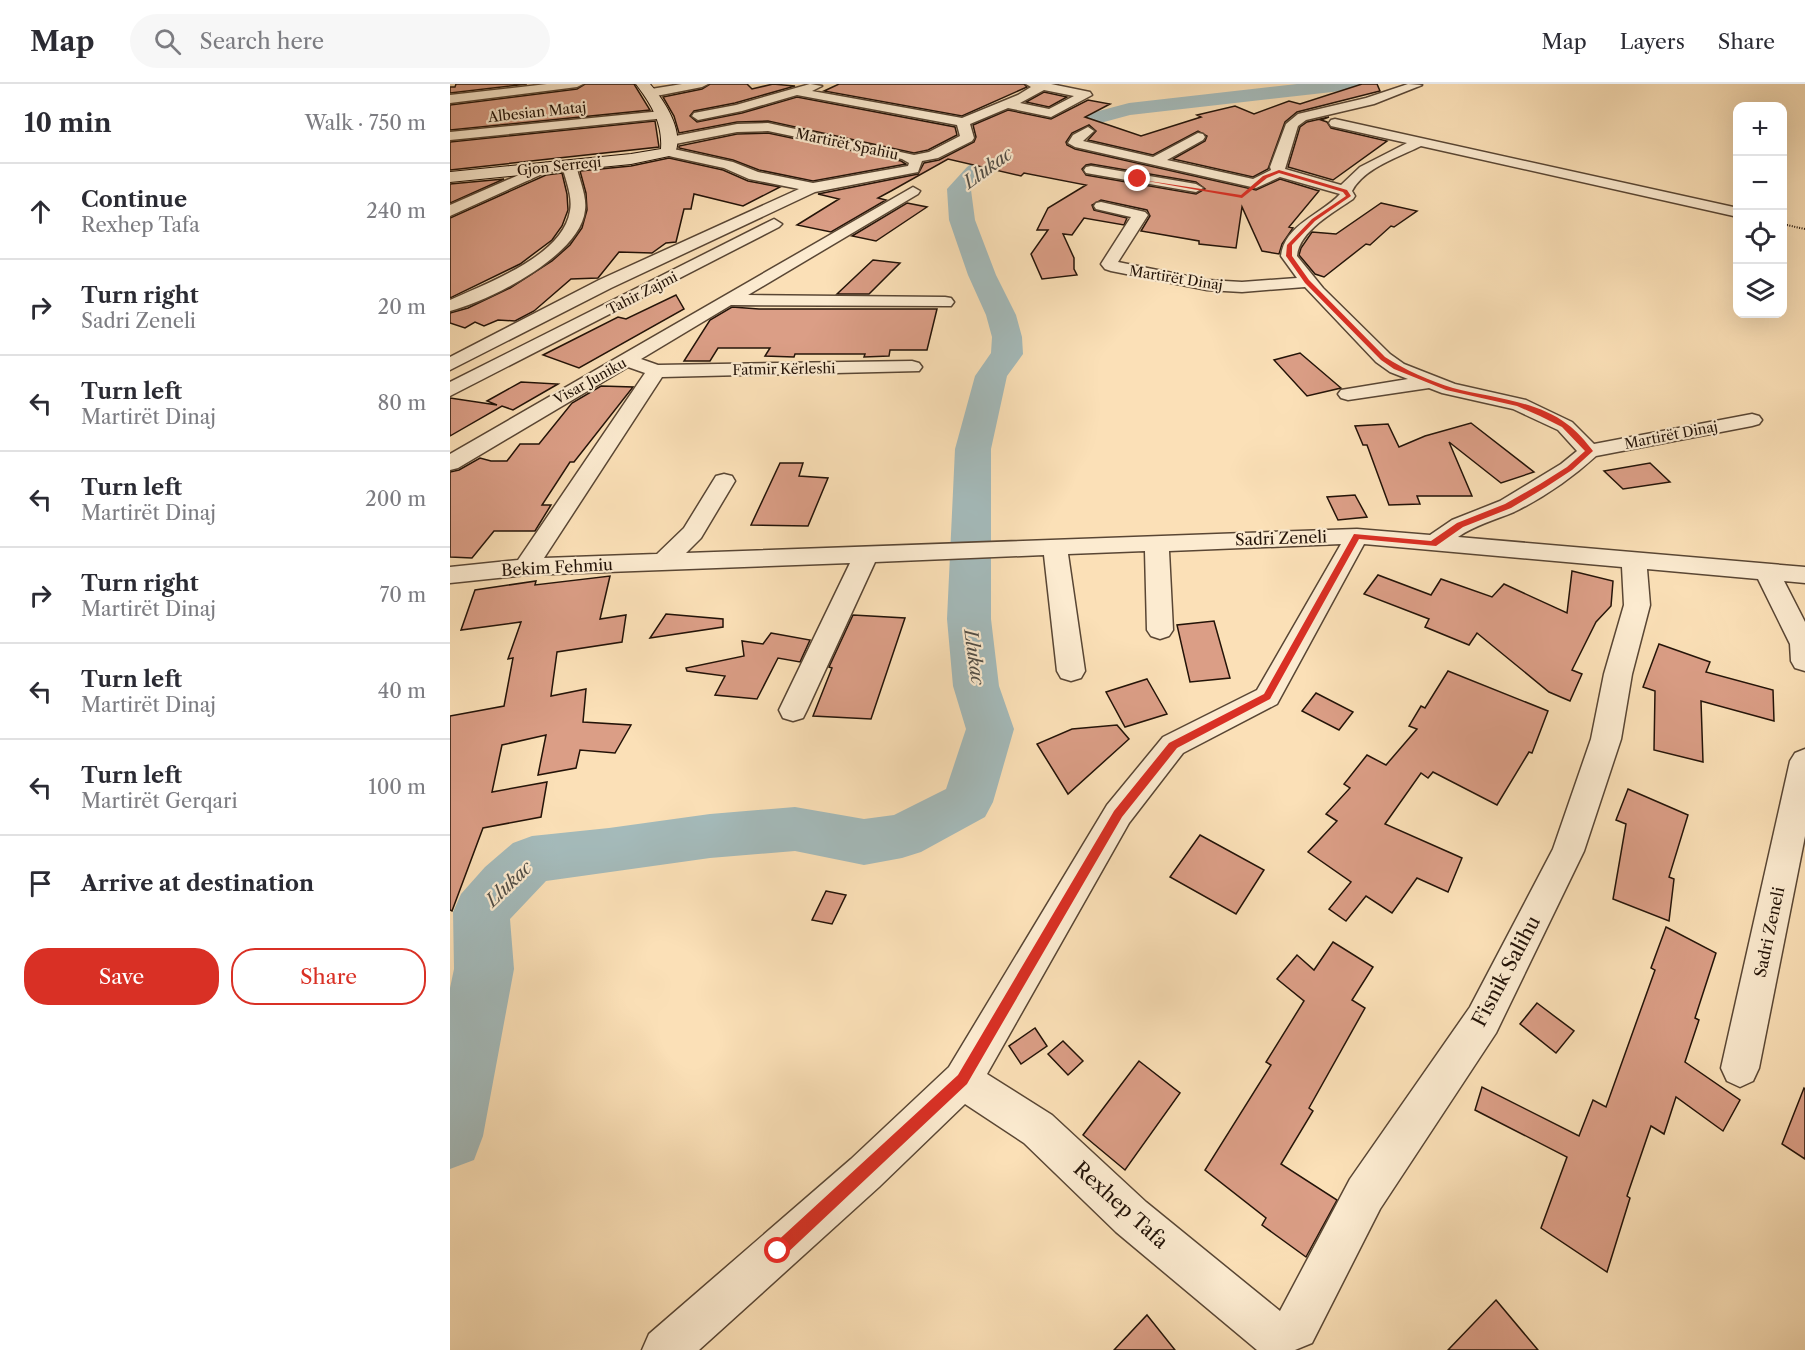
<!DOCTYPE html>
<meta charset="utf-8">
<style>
:root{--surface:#fff;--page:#f7f7f7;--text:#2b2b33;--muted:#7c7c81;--line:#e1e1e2;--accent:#d93025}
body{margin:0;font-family:"Libre Caslon Text",serif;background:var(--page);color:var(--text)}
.controls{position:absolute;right:18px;top:18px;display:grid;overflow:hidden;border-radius:12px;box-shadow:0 6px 24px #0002}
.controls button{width:54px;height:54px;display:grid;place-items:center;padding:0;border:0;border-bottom:2px solid var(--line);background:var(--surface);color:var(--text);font:30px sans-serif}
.stop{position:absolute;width:18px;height:18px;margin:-14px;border:4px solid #d93025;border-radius:50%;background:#fff}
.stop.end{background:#d93025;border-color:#fff;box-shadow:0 2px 6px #0008}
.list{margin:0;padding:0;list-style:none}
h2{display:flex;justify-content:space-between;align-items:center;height:78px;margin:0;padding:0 24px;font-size:26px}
h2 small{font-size:20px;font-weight:400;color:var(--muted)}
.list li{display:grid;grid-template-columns:39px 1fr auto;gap:18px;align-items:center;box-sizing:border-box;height:96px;padding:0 24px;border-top:2px solid var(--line)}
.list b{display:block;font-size:22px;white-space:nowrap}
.list p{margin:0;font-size:20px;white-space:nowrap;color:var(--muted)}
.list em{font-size:20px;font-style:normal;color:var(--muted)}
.actions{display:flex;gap:12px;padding:18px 24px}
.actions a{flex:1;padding:14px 0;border:2px solid var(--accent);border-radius:24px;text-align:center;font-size:21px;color:var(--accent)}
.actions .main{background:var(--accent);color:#fff}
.icon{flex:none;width:33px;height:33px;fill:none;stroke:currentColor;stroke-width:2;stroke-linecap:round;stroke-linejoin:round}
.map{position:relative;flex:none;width:1355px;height:1266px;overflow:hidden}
header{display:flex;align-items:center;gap:36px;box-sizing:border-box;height:84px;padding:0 30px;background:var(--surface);border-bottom:2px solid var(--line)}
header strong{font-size:28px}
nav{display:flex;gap:33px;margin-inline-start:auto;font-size:21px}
.search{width:420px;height:54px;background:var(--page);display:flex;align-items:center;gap:15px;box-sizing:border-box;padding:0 21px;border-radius:33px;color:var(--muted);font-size:22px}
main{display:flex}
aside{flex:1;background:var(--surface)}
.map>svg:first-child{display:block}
</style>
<header>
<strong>Map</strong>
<div class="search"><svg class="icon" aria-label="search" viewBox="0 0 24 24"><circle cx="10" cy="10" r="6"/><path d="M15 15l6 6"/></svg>Search here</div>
<nav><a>Map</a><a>Layers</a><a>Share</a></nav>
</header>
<main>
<aside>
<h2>10 min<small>Walk · 750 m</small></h2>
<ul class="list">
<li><svg class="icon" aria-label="ahead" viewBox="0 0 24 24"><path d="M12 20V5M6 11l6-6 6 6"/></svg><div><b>Continue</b><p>Rexhep Tafa</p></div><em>240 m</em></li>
<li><svg class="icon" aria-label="right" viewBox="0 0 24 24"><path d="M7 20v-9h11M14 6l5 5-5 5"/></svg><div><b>Turn right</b><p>Sadri Zeneli</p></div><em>20 m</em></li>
<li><svg class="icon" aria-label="left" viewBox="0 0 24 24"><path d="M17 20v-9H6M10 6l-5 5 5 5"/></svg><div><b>Turn left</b><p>Martirët Dinaj</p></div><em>80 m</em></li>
<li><svg class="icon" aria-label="left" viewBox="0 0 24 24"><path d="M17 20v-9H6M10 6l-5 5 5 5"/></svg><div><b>Turn left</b><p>Martirët Dinaj</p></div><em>200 m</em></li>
<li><svg class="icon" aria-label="right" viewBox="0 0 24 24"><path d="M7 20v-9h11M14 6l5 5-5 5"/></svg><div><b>Turn right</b><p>Martirët Dinaj</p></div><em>70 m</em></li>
<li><svg class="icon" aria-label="left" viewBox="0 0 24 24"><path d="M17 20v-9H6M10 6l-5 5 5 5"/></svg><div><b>Turn left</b><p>Martirët Dinaj</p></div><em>40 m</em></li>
<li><svg class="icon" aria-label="left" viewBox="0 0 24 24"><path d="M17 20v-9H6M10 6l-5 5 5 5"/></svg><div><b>Turn left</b><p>Martirët Gerqari</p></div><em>100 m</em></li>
<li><svg class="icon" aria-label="arrive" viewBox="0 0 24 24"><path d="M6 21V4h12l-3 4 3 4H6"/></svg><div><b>Arrive at destination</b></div></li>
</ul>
<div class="actions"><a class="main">Save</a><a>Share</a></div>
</aside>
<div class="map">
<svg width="1355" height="1266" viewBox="0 0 1355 1266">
<rect width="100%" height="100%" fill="#fbe0b7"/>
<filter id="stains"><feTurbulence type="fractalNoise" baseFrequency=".00333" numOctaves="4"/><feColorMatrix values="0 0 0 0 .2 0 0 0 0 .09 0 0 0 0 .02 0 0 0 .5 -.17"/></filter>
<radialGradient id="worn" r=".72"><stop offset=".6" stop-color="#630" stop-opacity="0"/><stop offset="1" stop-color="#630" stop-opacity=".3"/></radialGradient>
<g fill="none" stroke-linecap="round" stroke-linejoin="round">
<path fill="#a4baba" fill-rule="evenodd" d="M847,0H910L907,4L900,6L680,31C622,46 564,63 521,106L525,136L546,191L566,231L572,253L573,270L557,292L541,365V535L549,602L564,645L543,718L535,733L471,768L452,774L414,781L345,767L260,774L96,797L60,835L64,885L33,1052L24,1076L0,1085V904L4,885L3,828L11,810L35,783L63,759L82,752L159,744L260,730L345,723L414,735L444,731L496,705L516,645L503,602L497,535L505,365L525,292L541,269L542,253L536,231L518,191L499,136L497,105L517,83L536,70L579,48L626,33L679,19Z"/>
</g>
<g fill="#db9e86" stroke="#231308" stroke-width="1.5" fill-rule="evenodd">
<path d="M6,0H77L0,9V3H5Z"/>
<path d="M135,0H184L200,26L0,46V21L127,5Z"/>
<path d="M260,0H297L302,5L323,0L345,2L285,19L244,27L240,32L247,38L292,29L347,13L505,43L507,51L478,66L464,69L318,37L287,38L229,49L224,32L213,13L252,5Z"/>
<path d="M389,0H574L577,3L512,32L374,7Z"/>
<path d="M912,0H927L930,7L847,28L835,38L818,85L803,93L723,75L755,57L757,52L748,47L703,71L638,56L646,47L639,41L622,49L616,58L617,61L625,65L806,106L830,95L869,107L839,143L843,144L832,160L829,170L812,167L792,123L786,164L749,160V157L691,147L700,132L697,126L651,116L642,121L644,126L677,134L674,141L634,134L622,151L613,150L624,174V185L627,191L592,195L581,170L598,146H587L598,124L636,101L574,89L571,92L498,75L441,107L428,114L436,116L381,148L347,141L389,115L368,110L468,90L474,79L489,76L524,58L526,53L523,41L558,26L601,35L638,16L660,20L635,33L691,52L751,33L747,31L785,22L804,30L839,17L850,20ZM641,80L746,98L755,105L746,110L636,91L632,85L636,81Z"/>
<path d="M594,8L617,13L599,23L576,18Z"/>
<path d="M879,33L871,36L877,38L881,44L937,57L883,96L838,83L850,43L857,38Z"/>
<path d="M205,37L209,63L0,86V58Z"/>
<path d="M318,49L451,77L456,80L363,97L309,86L283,76L229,64V62L287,50Z"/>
<path d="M219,74L273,86L298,97L330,103L293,122L244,110L241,125H234L226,158L216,159L202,169L169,168L148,194L121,195L84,227L65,237L48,236L34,242L25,238L15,244L0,239V229L18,224L60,204L102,177L120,161L132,144L137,126L136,109L130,87L181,82Z"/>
<path d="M112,89L117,110L118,126L112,142L102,156L70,180L0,214V134L96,91Z"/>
<path d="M54,95L0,119V100Z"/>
<path d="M457,119L477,123L426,157L402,152Z"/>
<path d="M931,119L967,127L944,143L941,142L920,161L916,160L874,193L865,190L849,171L851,164L862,148L886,150Z"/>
<path d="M423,176L450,179L419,210H387Z"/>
<path d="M226,211L234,225L129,284L93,271L168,233L176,235Z"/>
<path d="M282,223L309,225H487L477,266H440L439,272L414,273L415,270H345L344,273L315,272L320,264H268L260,277H234L260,236Z"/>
<path d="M850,269L891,304L857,312L824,276Z"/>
<path d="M71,298L108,300L63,326L52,322L0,352V314L47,321L37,317Z"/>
<path d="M151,302L183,303L124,378H120L92,421H101L85,447H44L22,474L0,473V388L9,386L30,374L41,377H57L70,360H89L122,319Z"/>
<path d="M1021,339L1084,388L1051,399L999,358L1022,412H967L970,420L939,421L917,361H913L905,342L938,340L949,363L975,352Z"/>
<path d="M330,379H353L349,392L378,394L358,442L301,441Z"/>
<path d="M1200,379L1220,398L1173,405L1154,387Z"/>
<path d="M905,411L917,433L888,436L877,413Z"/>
<path d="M1122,487L1163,497L1161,522L1146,538L1122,586L1132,590L1120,617L1099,608L1027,549L1019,561L975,543L979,535L914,510L928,491L981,511L991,495L1042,513L1054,500L1117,529Z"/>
<path d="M160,492L150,535L176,531L172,558L107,568L101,612L136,605L133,638L181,641L165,669L130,666L126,684L88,691L96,651L52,661L42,708L97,698L91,733L33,744L2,827L0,826V632L54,622L63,574L58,575L71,538L11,546L25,506L86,497L85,501Z"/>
<path d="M216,530L273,535V543L200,554Z"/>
<path d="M403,531L455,534L421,635L363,632L382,584L379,583Z"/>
<path d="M764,537L780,594L740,598L727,541Z"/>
<path d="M321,549L360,556L350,578L328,574L307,615L265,611L275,592L237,587L236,584L294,572L292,557L313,560Z"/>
<path d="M1209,560L1260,578L1256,588L1323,606L1324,637L1251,617L1253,678L1204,666L1205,607L1193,603Z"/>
<path d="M998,587L1098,627L1082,669L1079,668L1047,721L983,688L978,694L971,689L935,740L1012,774L998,808L967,794L942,829L916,812L896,837L879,825L901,798L858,768L887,737L876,730L900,704L894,700L917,671L936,681L967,645L959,642L971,622L975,624Z"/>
<path d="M697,595L717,630L675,643L656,608Z"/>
<path d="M866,609L903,628L889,646L852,627Z"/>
<path d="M667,641L679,655L618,710L587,660L622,645Z"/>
<path d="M1178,705L1238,731L1219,793L1224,795L1219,837L1163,815L1176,740L1166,736Z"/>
<path d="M750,751L814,786L786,830L720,793Z"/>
<path d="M376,807L396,811L382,840L362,836Z"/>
<path d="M1216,843L1266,869L1245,934L1249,936L1235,978L1290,1016L1273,1047L1226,1013L1214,1050L1201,1042L1177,1112L1180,1114L1157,1188L1091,1144L1117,1073L1025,1026L1032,1003L1129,1052L1143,1016L1156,1023L1205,886L1201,884Z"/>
<path d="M883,858L923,883L902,916L915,924L859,1024L863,1027L831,1080L887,1116L856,1173L812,1141L816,1134L755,1086L821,981L816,978L854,917L827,895L847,871L864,886Z"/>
<path d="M1087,919L1124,947L1106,969L1070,940Z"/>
<path d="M585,944L597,962L571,980L559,962Z"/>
<path d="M613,957L633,977L618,991L598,970Z"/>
<path d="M689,977L730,1009L675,1086L633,1051Z"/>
<path d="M1354,1004L1355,1005V1075L1332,1060Z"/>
<path d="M1046,1216L1088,1266H998Z"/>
<path d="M697,1231L725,1266H664Z"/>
</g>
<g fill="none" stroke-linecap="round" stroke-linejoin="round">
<g stroke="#594634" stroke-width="3">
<g id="street">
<path d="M97,0H133L127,3L0,19V11Z"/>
<path d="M232,0H258L252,3L201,13L195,9L201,5Z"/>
<path d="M360,0L372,2L362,7L512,34L568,11L581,3L576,0H601L640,8L642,11L601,33L558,24L520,40L524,54L522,57L488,74L472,77L468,88L365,108L161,204L0,286V273L149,196L349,105L299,95L274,84L214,71L212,68L214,65L219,64L283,78L308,88L363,99L458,82L459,79L452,75L318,47L287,48L220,61L213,57L215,54L287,40L318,39L464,71L479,68L510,52L507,41L347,11L292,27L248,36L242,32L244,29L286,21ZM594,6L624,12L599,25L570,19Z"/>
<path d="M958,0L972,1L924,20L856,36L848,42L835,85L891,101L910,83L957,59L881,42L879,39L881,36L885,35L1288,124V133L971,62C949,73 914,84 902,107L905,112L903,115C884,128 849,147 847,172L873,204L940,270L954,280L1005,300L1076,316L1122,338L1144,360L1302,330L1309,332L1312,336L1309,340L1302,342L1146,372C1122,394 1093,414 1064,428C1045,436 1025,441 1008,453L1355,483V499L1334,497L1355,538V587L1345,584L1341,577L1340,560L1308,495L1197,485L1200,521L1182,590L1171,655L1134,767L1046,949L930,1125L862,1259L845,1266H807L666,1148L574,1059L515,1020L429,1103L249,1266H192L199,1250L401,1075L499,983L657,721L713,653L807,606L891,460L719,467L723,546L719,552L710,555L701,552L697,546L695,467L618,470L635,587L631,594L621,597L611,594L607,587L594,471L425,478L357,626L353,634L343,637L333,634L329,626L400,479L76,491L0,499V483L68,476L195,289L178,283L8,384L0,386V370L463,103L470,107L468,110L298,211L495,213L501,214L504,218L501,222L281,221L191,275L208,281L462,277L469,279L472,283L469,287L212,293L94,474L207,470L234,444L266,392L274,390L282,392L285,397L251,454L236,469L907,445L980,451L1002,436L1050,417L1111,380L1127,367L1108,346L1063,325L992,309L979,304L898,316L891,314L888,310L891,306L958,295L940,288L926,278L855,203L792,208L757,206L661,187L655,185L651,180L681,133L646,125L644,122L646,119L651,118L695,128L698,131L668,178L757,196L792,198L847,194L831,172C834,141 872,130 890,110L830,93L806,104L625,63L618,59L623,51L638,43L644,47L633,57L703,73L748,49L753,50L755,53L753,56L717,76L803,95L821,86L820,83L836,40L848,30L916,14ZM914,460L1172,483L1174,521L1154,590L1141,655L1103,765L1020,923L900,1095L830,1227L696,1118L602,1031L537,990L679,739L733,669L827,620Z"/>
<path d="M212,27L216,28L218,31L216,34L0,56V48Z"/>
<path d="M119,77L126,81C129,95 137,112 135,126C131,171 40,217 0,227V216C37,199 113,172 120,127C123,112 115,95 112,81Z"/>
<path d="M96,79L103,83L101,86L0,132V121Z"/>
<path d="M641,82L746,100L753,104L746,108L636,89L634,86L636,83Z"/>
<path d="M324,135L332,140L329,143L0,312V298Z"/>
<path d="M1355,665V752L1309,984L1303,997L1290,1003L1277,997L1271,984L1340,677L1345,669Z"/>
</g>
</g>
<g stroke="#231308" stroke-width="2">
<path id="secondary" d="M186,0H200C214,16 236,49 224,71L181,80L0,98V88L181,70L211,65C213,39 201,20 186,0Z"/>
</g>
<path stroke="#231308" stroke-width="2" stroke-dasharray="1 1.5" stroke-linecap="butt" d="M1332,140L1355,145"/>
<use href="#street" fill="#fcebd0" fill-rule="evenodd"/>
<use href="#secondary" fill="#fcebd0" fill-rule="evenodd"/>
</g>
<path fill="#d93025" d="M829,86L897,106L901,112L865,137L842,161V172L859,196L935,273C955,286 980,297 1003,304C1041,314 1085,316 1117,340C1127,347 1136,358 1143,367L1122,386L1096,403L1061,424L1013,443L986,462L909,455L820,615L727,664L672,733L517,1000L334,1172L328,1174L323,1172L321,1167L323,1161L508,991L664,727L719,659L814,610L904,450L981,457L1007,439L1055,420L1090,400L1117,383L1135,367L1112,343L1090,332L1067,322L996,306L944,285L931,276L855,199L836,172L837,161L862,135L896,112L893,108L829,89L817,94L792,114L686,95L791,111L813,92Z"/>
<g text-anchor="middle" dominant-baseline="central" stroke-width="4.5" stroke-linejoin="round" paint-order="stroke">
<g font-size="14" fill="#231308" stroke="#fcebd0">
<text transform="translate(87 28) rotate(-6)">Albesian Mataj</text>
<text transform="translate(397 60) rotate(12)">Martirët Spahiu</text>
<text transform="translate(109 82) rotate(-6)">Gjon Serreqi</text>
<text transform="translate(726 194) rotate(9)">Martirët Dinaj</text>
<text transform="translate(192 209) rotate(-27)">Tahir Zajmi</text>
<text transform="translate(334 285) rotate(-1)">Fatmir Kërleshi</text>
<text transform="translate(140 297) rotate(-29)">Visar Juniku</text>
<text transform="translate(1221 351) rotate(-11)">Martirët Dinaj</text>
</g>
<g font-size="16" fill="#231308" stroke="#fcebd0">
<text transform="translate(831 454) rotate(-2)">Sadri Zeneli</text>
<text transform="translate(107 483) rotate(-3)">Bekim Fehmiu</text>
<text transform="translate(1319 848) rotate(-78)">Sadri Zeneli</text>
</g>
<g font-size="18" font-style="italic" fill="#504d46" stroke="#fcebd0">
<text transform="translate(538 84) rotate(-36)">Llukac</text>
<text transform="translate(524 573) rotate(82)">Llukac</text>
<text transform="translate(59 800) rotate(-44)">Llukac</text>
</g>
<g font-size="20" fill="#231308" stroke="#fcebd0">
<text transform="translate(1056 887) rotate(-62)">Fisnik Salihu</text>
<text transform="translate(671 1121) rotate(42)">Rexhep Tafa</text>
</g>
</g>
<rect width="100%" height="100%" filter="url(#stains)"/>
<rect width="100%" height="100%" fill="url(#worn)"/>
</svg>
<div class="controls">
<button>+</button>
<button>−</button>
<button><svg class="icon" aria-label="locate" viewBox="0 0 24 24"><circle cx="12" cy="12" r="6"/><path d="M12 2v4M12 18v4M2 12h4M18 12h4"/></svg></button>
<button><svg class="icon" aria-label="layers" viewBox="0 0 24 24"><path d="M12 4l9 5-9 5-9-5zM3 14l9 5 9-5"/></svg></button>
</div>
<div class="stop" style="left:328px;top:1167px"></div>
<div class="stop end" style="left:688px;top:95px"></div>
</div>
</main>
